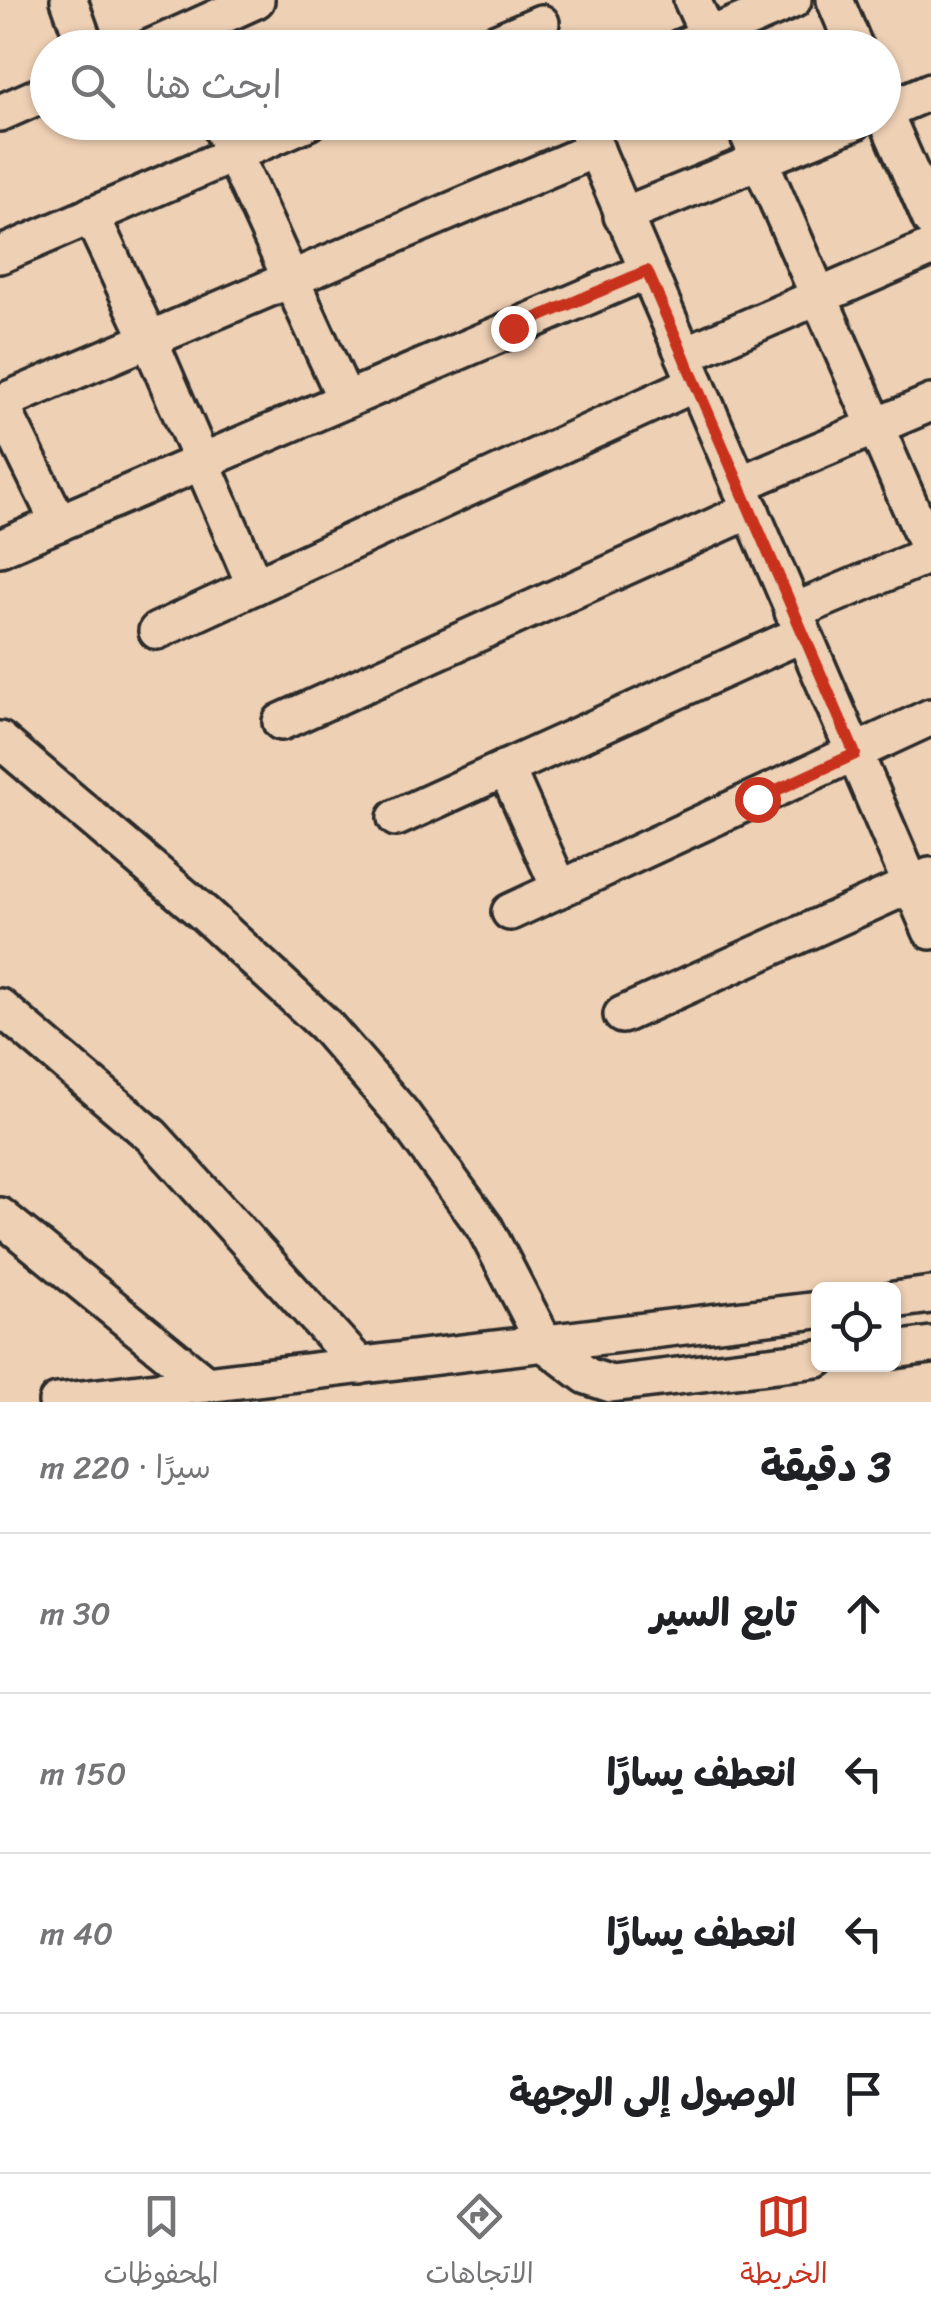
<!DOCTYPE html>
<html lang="ar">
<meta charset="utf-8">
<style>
:root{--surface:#fff;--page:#f6f6f6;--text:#202124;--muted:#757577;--line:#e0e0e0;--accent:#c8321e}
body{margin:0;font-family:Sriracha,"Playpen Sans Arabic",sans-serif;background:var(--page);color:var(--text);direction:rtl}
.controls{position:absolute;right:30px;bottom:30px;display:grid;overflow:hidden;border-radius:15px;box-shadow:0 2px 8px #0004}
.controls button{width:90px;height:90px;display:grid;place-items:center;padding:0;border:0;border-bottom:2px solid var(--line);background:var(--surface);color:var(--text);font:50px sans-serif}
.stop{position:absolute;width:30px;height:30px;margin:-22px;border:8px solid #c8321e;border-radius:50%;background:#fff}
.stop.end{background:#c8321e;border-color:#fff;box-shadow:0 2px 10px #0008}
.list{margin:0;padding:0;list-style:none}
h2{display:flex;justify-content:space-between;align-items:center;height:130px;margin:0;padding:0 40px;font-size:42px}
h2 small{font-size:32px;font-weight:400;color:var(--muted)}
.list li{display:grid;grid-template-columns:65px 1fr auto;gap:30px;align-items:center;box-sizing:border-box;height:160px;padding:0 40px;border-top:2px solid var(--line)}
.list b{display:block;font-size:38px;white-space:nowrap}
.list em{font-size:32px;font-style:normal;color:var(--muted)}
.icon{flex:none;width:55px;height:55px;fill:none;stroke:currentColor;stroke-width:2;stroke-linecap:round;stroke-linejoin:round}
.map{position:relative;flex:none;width:931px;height:1402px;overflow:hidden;direction:ltr}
.search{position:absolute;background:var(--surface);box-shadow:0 2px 8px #0004;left:30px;right:30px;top:30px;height:110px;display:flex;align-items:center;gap:25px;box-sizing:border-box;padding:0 35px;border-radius:55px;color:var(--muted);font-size:38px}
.sheet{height:770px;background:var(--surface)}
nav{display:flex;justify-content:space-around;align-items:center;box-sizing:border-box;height:140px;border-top:2px solid var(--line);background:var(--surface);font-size:28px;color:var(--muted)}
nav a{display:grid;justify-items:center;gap:5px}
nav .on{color:var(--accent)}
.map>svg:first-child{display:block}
</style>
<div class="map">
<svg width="931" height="1402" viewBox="0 0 931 1402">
<rect width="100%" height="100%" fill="#eed0b4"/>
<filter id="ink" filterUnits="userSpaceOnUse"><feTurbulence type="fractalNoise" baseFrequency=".01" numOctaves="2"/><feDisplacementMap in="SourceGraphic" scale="20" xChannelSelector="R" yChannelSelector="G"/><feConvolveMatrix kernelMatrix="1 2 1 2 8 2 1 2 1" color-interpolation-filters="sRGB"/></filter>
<g filter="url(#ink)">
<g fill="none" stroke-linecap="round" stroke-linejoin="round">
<g stroke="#2b2b2b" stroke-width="42">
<g id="minor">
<path d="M69,0L86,48"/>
<path d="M692,0L714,48"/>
<path d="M835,0L855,48"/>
<path d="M150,48L256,0"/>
<path d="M483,48L541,23"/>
<path d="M680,48L793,0"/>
<path d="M884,111L931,91"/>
<path d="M884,112L931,220"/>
<path d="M0,113L48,92"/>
<path d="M219,122L346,400"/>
<path d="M584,122L931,931"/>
<path d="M743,122L931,554"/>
<path d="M91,215L149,339L255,586"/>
<path d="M622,216L854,122"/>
<path d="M0,255L308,122"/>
<path d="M684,355L931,248"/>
<path d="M0,403L596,149"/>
<path d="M0,403L59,523"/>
<path d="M740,484L931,403"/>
<path d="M0,548L647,271"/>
<path d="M793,612L931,554"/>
<path d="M157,631L696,383"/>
<path d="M281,722L751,510"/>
<path d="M0,740L206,915L325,1025L402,1114L485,1228L545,1344L587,1376L611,1384L818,1359"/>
<path d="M506,768L560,889"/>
<path d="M396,818L802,634"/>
<path d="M510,912L931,717"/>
<path d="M0,1007L152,1136L360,1366"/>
<path d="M622,1015L930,876"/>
<path d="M0,1216L206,1384"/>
<path d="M894,1300L931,1295"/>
<path d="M894,1350L931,1345"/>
<path d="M57,1402L818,1310"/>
</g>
</g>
<use href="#minor" stroke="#eed0b4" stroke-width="35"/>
</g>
</g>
<g fill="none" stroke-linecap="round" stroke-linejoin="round" filter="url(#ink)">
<path stroke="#c8321e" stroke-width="12" d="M513,328L647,271L855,754L757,799"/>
</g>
</svg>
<div class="controls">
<button><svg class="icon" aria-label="locate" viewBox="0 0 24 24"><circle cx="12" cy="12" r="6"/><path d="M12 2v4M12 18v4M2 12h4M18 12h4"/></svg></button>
</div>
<div class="stop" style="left:757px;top:799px"></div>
<div class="stop end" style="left:513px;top:328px"></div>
<div class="search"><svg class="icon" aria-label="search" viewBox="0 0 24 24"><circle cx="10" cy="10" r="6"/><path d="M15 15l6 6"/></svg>ابحث هنا</div>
</div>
<section class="sheet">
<h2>3 دقيقة<small>سيرًا · 220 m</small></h2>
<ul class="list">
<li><svg class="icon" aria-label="ahead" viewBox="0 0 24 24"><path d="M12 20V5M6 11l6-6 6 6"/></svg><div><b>تابع السير</b></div><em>30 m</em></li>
<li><svg class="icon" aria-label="left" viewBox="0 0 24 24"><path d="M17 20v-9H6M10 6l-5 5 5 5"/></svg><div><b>انعطف يسارًا</b></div><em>150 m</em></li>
<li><svg class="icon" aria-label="left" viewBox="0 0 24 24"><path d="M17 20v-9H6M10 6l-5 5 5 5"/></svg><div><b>انعطف يسارًا</b></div><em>40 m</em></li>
<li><svg class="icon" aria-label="arrive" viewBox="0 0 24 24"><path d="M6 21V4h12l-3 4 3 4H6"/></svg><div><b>الوصول إلى الوجهة</b></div></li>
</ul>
</section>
<nav>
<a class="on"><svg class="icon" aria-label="map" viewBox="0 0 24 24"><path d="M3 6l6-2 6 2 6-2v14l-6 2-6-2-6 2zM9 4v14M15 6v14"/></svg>الخريطة</a>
<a><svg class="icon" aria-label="directions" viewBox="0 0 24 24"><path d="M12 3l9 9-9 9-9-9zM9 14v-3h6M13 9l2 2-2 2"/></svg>الاتجاهات</a>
<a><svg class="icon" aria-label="saved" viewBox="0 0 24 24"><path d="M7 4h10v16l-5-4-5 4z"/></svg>المحفوظات</a>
</nav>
